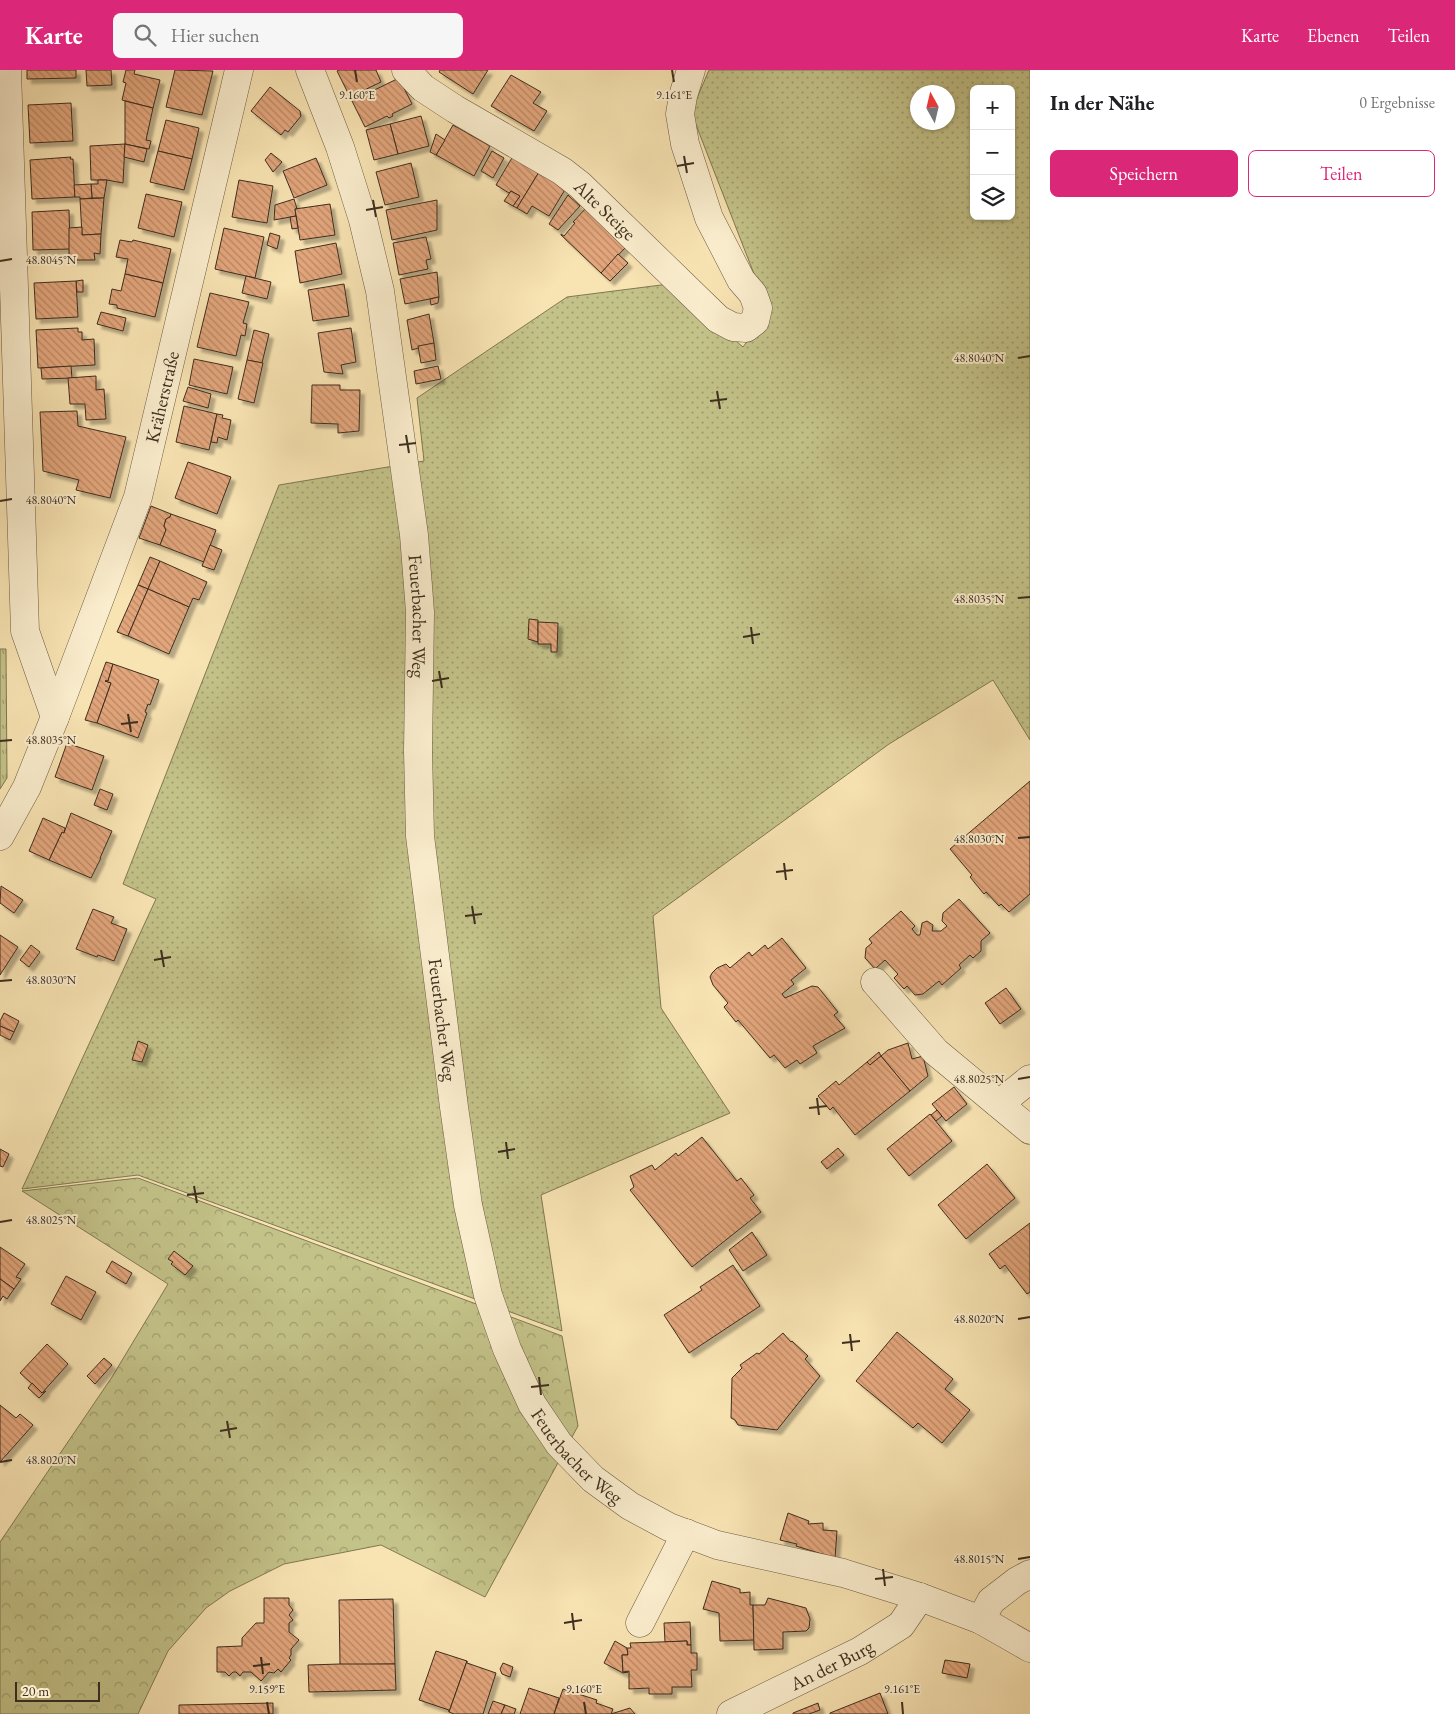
<!DOCTYPE html>
<html lang="de">
<meta charset="utf-8">
<style>
:root{--surface:#fff;--page:#f6f6f6;--text:#202124;--muted:#757577;--line:#e0e0e0;--accent:#db2777}
body{margin:0;font-family:"EB Garamond",serif;background:var(--page);color:var(--text)}
.controls{position:absolute;right:15px;top:15px;display:grid;overflow:hidden;border-radius:8px;box-shadow:0 1px 4px #0004}
.controls button{width:45px;height:45px;display:grid;place-items:center;padding:0;border:0;border-bottom:1px solid var(--line);background:var(--surface);color:var(--text);font:25px sans-serif}
.compass{position:absolute;left:910px;top:15px;width:45px;height:45px;border-radius:50%;background:var(--surface);box-shadow:0 1px 4px #0004;rotate:352deg}
.scale{position:absolute;left:15px;bottom:12px;width:85px;box-sizing:border-box;padding-left:5px;border:2px solid #3e2e1f;border-top:0;font-size:14px;line-height:18px;white-space:nowrap;color:#3e2e1f;-webkit-text-stroke:4px #faedcd;paint-order:stroke}
.list{margin:0;padding:0;list-style:none}
h2{display:flex;justify-content:space-between;align-items:center;height:65px;margin:0;padding:0 20px;font-size:21px}
h2 small{font-size:16px;font-weight:400;color:var(--muted)}
.actions{display:flex;gap:10px;padding:15px 20px}
.actions a{flex:1;padding:11px 0;border:1px solid var(--accent);border-radius:8px;text-align:center;font-size:18px;color:var(--accent)}
.actions .main{background:var(--accent);color:#fff}
.icon{flex:none;width:28px;height:28px;fill:none;stroke:currentColor;stroke-width:2;stroke-linecap:round;stroke-linejoin:round}
.map{position:relative;flex:none;width:1030px;height:1644px;overflow:hidden}
header{display:flex;align-items:center;gap:30px;box-sizing:border-box;height:70px;padding:0 25px;background:var(--accent);color:#fff}
header strong{font-size:24px}
nav{display:flex;gap:28px;margin-inline-start:auto;font-size:18px}
.search{width:350px;height:45px;background:var(--page);display:flex;align-items:center;gap:12px;box-sizing:border-box;padding:0 18px;border-radius:8px;color:var(--muted);font-size:19px}
main{display:flex}
aside{flex:1;background:var(--surface)}
.map>svg:first-child{display:block}
</style>
<header>
<strong>Karte</strong>
<div class="search"><svg class="icon" aria-label="search" viewBox="0 0 24 24"><circle cx="10" cy="10" r="6"/><path d="M15 15l6 6"/></svg>Hier suchen</div>
<nav><a>Karte</a><a>Ebenen</a><a>Teilen</a></nav>
</header>
<main>
<div class="map">
<svg width="1030" height="1644" viewBox="0 0 1030 1644">
<defs>
<pattern id="grass-dots" width="8" height="8" patternUnits="userSpaceOnUse" patternTransform="scale(1.25)"><rect width="8" height="8" fill="#c3c288"/><path d="M2 2h.1M6 6h.1" fill="none" stroke="#a09e6f" stroke-width="1.8" stroke-linecap="round"/></pattern>
<pattern id="forest-crowns" width="20" height="18" patternUnits="userSpaceOnUse" patternTransform="scale(1.25)"><rect width="20" height="18" fill="#c3c288"/><path d="M2 6a3 3 0 1 1 6 0M12 15a3 3 0 1 1 6 0" fill="none" stroke="#a09e6f"/></pattern>
<pattern id="park-tufts" width="24" height="20" patternUnits="userSpaceOnUse" patternTransform="scale(1.25)"><rect width="24" height="20" fill="#c3c288"/><path d="M3 7l-1-3M5 7V3M7 7l1-3M15 17l-1-3M17 17v-4M19 17l1-3" fill="none" stroke="#a09e6f"/></pattern>
<pattern id="building-back-hatch" width="6" height="6" patternUnits="userSpaceOnUse" patternTransform="scale(1.25)"><rect width="6" height="6" fill="#e2a57b"/><path d="M-1 5l2 2M0 0l6 6M5-1l2 2" fill="none" stroke="#b98764"/></pattern>
<filter id="shadow"><feDropShadow dx="4.5" dy="4.5" stdDeviation="1" flood-color="#0004"/></filter>
</defs>
<rect width="100%" height="100%" fill="#f8e3b2"/>
<filter id="stains"><feTurbulence type="fractalNoise" baseFrequency=".004" numOctaves="4"/><feColorMatrix values="0 0 0 0 .2 0 0 0 0 .09 0 0 0 0 .02 0 0 0 .5 -.17"/></filter>
<radialGradient id="worn" r=".72"><stop offset=".6" stop-color="#630" stop-opacity="0"/><stop offset="1" stop-color="#630" stop-opacity=".3"/></radialGradient>
<path fill="url(#grass-dots)" stroke="#807854" fill-rule="evenodd" d="M709,0H1030V670L993,610L889,674L653,846L661,938L730,1043L541,1125L562,1261L138,1105L22,1119L156,829L123,814L279,415L424,391L417,328L567,227L669,214L743,277L767,245L756,209L691,42ZM974,19H1011V146H974ZM918,22H948V52H918Z"/>
<path fill="url(#forest-crowns)" stroke="#807854" d="M138,1108L562,1266L578,1356L485,1527L381,1475L284,1494L230,1521L206,1538L168,1581L138,1644H0V1472L112,1307L168,1214L22,1121Z"/>
<path fill="url(#park-tufts)" stroke="#807854" d="M0,579H6L7,708L0,719Z"/>
<g fill="url(#building-back-hatch)" stroke="#3e2e1f" filter="url(#shadow)">
<path d="M27,0H76V8L27,9Z"/>
<path d="M86,0H111L112,15L87,16Z"/>
<path d="M126,0H135L134,4L160,10L153,38L122,30L126,13L123,12Z"/>
<path d="M175,0L213,1L202,45L166,37Z"/>
<path d="M339,0H376L381,12L350,27L337,1Z"/>
<path d="M440,0H488L473,24L439,2Z"/>
<path d="M511,5L541,22L533,33L547,41L534,61L491,36Z"/>
<path d="M399,8L412,34L392,44L393,46L389,48L387,46L365,57L352,31Z"/>
<path d="M270,17L300,41L301,46L288,62L285,60L281,65L251,41Z"/>
<path d="M125,31L153,38L146,70L151,71L149,79L125,74Z"/>
<path d="M71,33L73,71L30,73L28,35Z"/>
<path d="M421,46L429,76L398,84L390,54Z"/>
<path d="M166,50L199,58L192,89L158,81Z"/>
<path d="M390,54L398,84L374,90L366,60Z"/>
<path d="M453,55L490,76L474,106L436,85Z"/>
<path d="M436,64L445,70L436,85L430,82Z"/>
<path d="M125,74L123,113L107,110H91L90,76Z"/>
<path d="M125,74L147,79L144,92L124,87Z"/>
<path d="M158,81L192,89L184,120L150,112Z"/>
<path d="M492,81L504,88L493,108L481,101Z"/>
<path d="M271,83L282,92L273,102L265,90Z"/>
<path d="M513,86L539,102L517,138L513,136L520,126L511,121L509,123L496,115Z"/>
<path d="M71,87L70,89H73L75,127L32,129L30,90Z"/>
<path d="M316,88L327,115L294,128L283,101Z"/>
<path d="M411,93L419,127L385,135L376,102Z"/>
<path d="M539,102L566,118L549,146L532,136L527,144L517,138Z"/>
<path d="M98,110H107L104,128H92L91,114H98Z"/>
<path d="M239,110L273,116L267,153L232,147Z"/>
<path d="M91,114L92,128L80,129V127H75L74,115Z"/>
<path d="M511,121L520,126L513,136L504,131Z"/>
<path d="M146,124L182,132L174,167L138,158Z"/>
<path d="M568,125L580,136L558,160L549,154Z"/>
<path d="M104,128L101,164L82,165L80,129Z"/>
<path d="M294,129L297,139H295L296,146L274,150L275,135Z"/>
<path d="M437,130V160L392,170L386,140Z"/>
<path d="M330,134L335,165L300,170L295,139Z"/>
<path d="M586,138L627,176L601,203L561,165V164L564,166L575,153L573,152Z"/>
<path d="M69,140L70,179L33,180L32,142Z"/>
<path d="M296,146L298,158L292,159L290,147Z"/>
<path d="M82,157V165L101,164L100,184L94,183L95,190H69V158Z"/>
<path d="M224,158L264,167L255,208L215,199Z"/>
<path d="M270,163L280,166L277,179L267,175Z"/>
<path d="M426,167L431,189L426,190L428,199L399,205L393,173Z"/>
<path d="M120,170L132,172L133,170L171,179L163,213L125,204L128,189L116,187Z"/>
<path d="M336,173L342,204L300,213L295,181Z"/>
<path d="M618,184L628,193L610,211L601,203Z"/>
<path d="M437,202L439,227L405,234L400,209Z"/>
<path d="M125,204L163,213L155,247L117,238V235L109,234L112,219L121,221Z"/>
<path d="M246,206L271,212L267,229L242,223Z"/>
<path d="M83,210V222H77L76,211Z"/>
<path d="M76,211L78,247L36,249L34,213Z"/>
<path d="M344,214L349,246L313,251L308,220Z"/>
<path d="M210,223L249,232L243,253L247,254L245,266L241,265L236,286L197,277Z"/>
<path d="M439,227L438,233L431,235L430,229Z"/>
<path d="M101,242L126,248L123,261L97,254Z"/>
<path d="M429,244L434,273L412,280L407,250Z"/>
<path d="M78,258V262H82V270L94,269L95,295L38,298L36,260Z"/>
<path d="M351,258L356,292L341,295L343,304L324,302L318,263Z"/>
<path d="M254,260L269,264L262,293L247,290Z"/>
<path d="M434,273L436,290L421,293L418,276Z"/>
<path d="M194,289L233,297L227,324L189,315Z"/>
<path d="M247,290L263,293L254,333L238,329Z"/>
<path d="M71,296L72,308L42,309L41,298Z"/>
<path d="M438,296L441,309L416,314L414,301Z"/>
<path d="M96,306V320L104,319L106,349L86,350L85,334H70L68,308Z"/>
<path d="M312,315H340V320H360L359,361L338,363V354L311,353Z"/>
<path d="M188,317L211,324L208,338L183,331Z"/>
<path d="M184,336L217,344L209,380L176,372Z"/>
<path d="M77,341L78,356L126,367L110,428L76,420L79,410L43,401L40,342Z"/>
<path d="M217,344L223,345L222,348L231,350L227,370L218,367L217,373L211,372Z"/>
<path d="M188,392L231,407L217,444L175,428Z"/>
<path d="M151,436L171,444L170,447L166,449L164,456L166,460L160,475L139,468Z"/>
<path d="M171,444L216,460L204,492L160,475L166,460L164,456L166,449L170,447Z"/>
<path d="M210,475L222,480L214,500L202,496Z"/>
<path d="M150,487L160,491L148,519L138,515Z"/>
<path d="M160,491L207,512L199,530L193,528L189,537L148,519Z"/>
<path d="M138,515L148,519L128,566L117,562Z"/>
<path d="M148,519L189,537L169,584L128,566Z"/>
<path d="M529,549L538,550V572L528,569Z"/>
<path d="M538,552L558,553L557,582H551V574H538Z"/>
<path d="M106,592L113,594L108,611H105L111,613L97,653L85,650Z"/>
<path d="M113,594L159,610L150,635L148,634L145,642L147,643L138,668L97,653L111,613L105,611H108Z"/>
<path d="M67,673L104,686L92,720L55,707Z"/>
<path d="M1030,711V824L1009,842L1001,834L999,836L986,822L984,824L970,807L972,805L950,779Z"/>
<path d="M100,719L113,724L107,740L94,735Z"/>
<path d="M71,743L112,761L100,788H101L91,808L49,790L62,762L64,763Z"/>
<path d="M43,748L65,758L64,763L62,762L49,790L29,781Z"/>
<path d="M1,816L23,830L14,843L0,833Z"/>
<path d="M959,829L990,863L981,871V881L973,888L970,885L959,895L961,898L942,915L939,911L923,924L915,925L907,916L904,919L894,908L898,904L885,890L875,899L865,888L866,878L872,873L869,869L901,841L915,856L912,859L917,865H920L922,853L927,851L933,855L932,861H941L947,856L942,851L943,843Z"/>
<path d="M93,839L114,847L111,853L127,859L114,891L98,885L97,887L76,879Z"/>
<path d="M0,865L18,877L0,905Z"/>
<path d="M782,868L806,898L791,910L794,914L782,924L785,928L812,916L818,917L838,942L834,945L845,958L813,976L817,983L800,994L797,990L785,998L774,985L770,988L738,950L736,952L724,937L728,933L713,915L710,907L712,903L717,898L726,894L730,898L749,882L752,886L765,875L768,879Z"/>
<path d="M31,875L40,882L29,897L20,890Z"/>
<path d="M1006,918L1021,939L1000,954L985,933Z"/>
<path d="M4,943L19,951L14,962L0,956V951Z"/>
<path d="M0,956L14,962L10,970L0,965Z"/>
<path d="M138,971L148,975L142,992L132,990Z"/>
<path d="M908,973L912,989L923,986L928,1006L910,1021L881,986L888,980Z"/>
<path d="M879,982L881,986L870,995L867,992Z"/>
<path d="M881,986L910,1021L855,1065L833,1037L830,1040L818,1026L836,1011L839,1015L867,992L870,995Z"/>
<path d="M954,1017L967,1034L946,1051L932,1034Z"/>
<path d="M937,1040L942,1046L936,1051L931,1045Z"/>
<path d="M930,1044L952,1071L909,1106L887,1079Z"/>
<path d="M702,1067L737,1111L741,1108L754,1125L750,1128L761,1142L692,1197L630,1120L634,1117L630,1106L652,1095L655,1100L676,1083L678,1086Z"/>
<path d="M838,1078L844,1085L827,1099L821,1092Z"/>
<path d="M0,1079L9,1084L3,1097L0,1096Z"/>
<path d="M987,1094L1015,1128L966,1169L938,1135Z"/>
<path d="M1030,1153V1222L1027,1224L1005,1195L1000,1199L989,1184Z"/>
<path d="M752,1162L767,1185L743,1201L729,1180Z"/>
<path d="M0,1177L25,1194L16,1207L21,1209L14,1219L0,1209Z"/>
<path d="M174,1181L193,1196L185,1205L171,1194L173,1192L168,1189Z"/>
<path d="M112,1191L132,1203L126,1214L106,1202Z"/>
<path d="M733,1195L760,1236L689,1283L664,1245L702,1220L700,1217Z"/>
<path d="M66,1206L96,1222L81,1250L51,1234Z"/>
<path d="M0,1209L14,1219L7,1229L3,1226L0,1231Z"/>
<path d="M897,1262L953,1309L945,1319L970,1340L942,1373L918,1353L913,1358L856,1311Z"/>
<path d="M783,1263L791,1272L792,1271L808,1286L805,1289L820,1306L777,1360L738,1355L735,1350L731,1348L732,1308L742,1298L740,1295L757,1283L759,1284Z"/>
<path d="M47,1274L68,1294L42,1323L20,1303Z"/>
<path d="M104,1288L112,1295L95,1314L87,1306Z"/>
<path d="M32,1313L42,1323L46,1321L39,1328L28,1318Z"/>
<path d="M0,1335L16,1348L20,1344L33,1355L0,1392Z"/>
<path d="M788,1443L809,1451L808,1454L823,1453V1460L837,1461L835,1488L796,1476L797,1474L780,1470Z"/>
<path d="M712,1511L740,1519V1523L750,1522V1535H753L754,1570L720,1571L719,1543L703,1539Z"/>
<path d="M264,1528H289V1535L293,1540L289,1545L293,1550L289,1553V1562L299,1570L291,1579V1585L289,1588L291,1590L281,1602L278,1599L274,1603L269,1602L261,1611L251,1602H243L240,1606L236,1602H233L229,1606L225,1602H217V1577L242,1576V1568L256,1553H264Z"/>
<path d="M768,1528L806,1538L810,1549L809,1558L806,1561L783,1562V1579L754,1580L753,1535H765Z"/>
<path d="M393,1529L395,1594L340,1595L339,1530Z"/>
<path d="M690,1552L691,1575H687V1571L665,1572L664,1553Z"/>
<path d="M615,1571L627,1578L628,1585H622L623,1602H628L623,1603L604,1593Z"/>
<path d="M687,1571V1575H691V1583H697V1600H691L692,1617H672V1624H649V1618L629,1619V1601L623,1602L622,1585H628L627,1578H631L630,1573Z"/>
<path d="M436,1581L467,1591L449,1642V1640L419,1630Z"/>
<path d="M945,1590L970,1594L967,1608L942,1603Z"/>
<path d="M467,1591V1593L496,1603L483,1644H454L449,1642Z"/>
<path d="M503,1593L513,1597L510,1607L502,1604L500,1599Z"/>
<path d="M340,1594H395L396,1620L309,1622L308,1595Z"/>
<path d="M529,1618L559,1628L554,1644H520Z"/>
<path d="M563,1619L597,1630L596,1633L613,1639L611,1644H554Z"/>
<path d="M880,1623L888,1644H830V1643Z"/>
<path d="M493,1631L505,1635L501,1644H488Z"/>
<path d="M273,1633V1644H179V1635Z"/>
<path d="M818,1633L820,1640L809,1644H793V1643Z"/>
<path d="M505,1635L516,1639L514,1644H501Z"/>
<path d="M630,1638L635,1644H611Z"/>
</g>
<g fill="none" stroke-linecap="round" stroke-linejoin="round">
<g stroke="#6c5b44" stroke-width="29">
<g id="minor">
<path id="s1" d="M310,0L340,77L363,150L380,221L414,465L420,542L418,681L420,766L454,1037L468,1135L488,1225L507,1279L532,1334L559,1374L593,1409L630,1436L669,1457L717,1475L843,1503L920,1527L981,1550L1030,1578"/>
<path id="s2" d="M406,0L423,18L455,39L562,101L580,115L718,249L733,257L746,258L755,251L758,238L753,224L741,210L709,148L685,74L680,44L683,26L691,0"/>
<path id="s3" d="M55,647L138,427L239,0"/>
<path d="M0,766L27,717L55,647L25,561L7,0"/>
<path d="M875,912L936,982L1030,1060"/>
<path d="M999,1034L1030,1009"/>
<path d="M981,1550L991,1531L1017,1511L1030,1504"/>
<path d="M640,1553L686,1463"/>
<path id="s4" d="M731,1644L860,1581L901,1555L920,1527"/>
</g>
</g>
<use href="#minor" stroke="#faedcd" stroke-width="28"/>
</g>
<path fill="none" stroke="#3e2e1f" stroke-width="2" d="M355,0L357,12M672,0L674,12M684,86L687,103M677,96L694,93M373,130L376,147M366,140L383,137M0,191L12,189M1018,288L1030,286M717,321L720,339M710,331L727,329M406,365L409,383M399,375L416,373M0,431L12,429M1018,528L1030,527M751,557L753,574M743,567L760,564M439,601L442,618M432,611L449,608M128,644L131,662M121,654L138,652M0,671L12,670M1018,768L1030,767M784,793L786,810M776,802L793,800M472,836L475,854M465,846L482,844M161,880L164,897M154,890L171,887M0,911L12,910M1018,1009L1030,1007M817,1028L819,1045M809,1038L827,1036M506,1072L508,1089M498,1082L515,1079M194,1116L197,1133M187,1125L204,1123M0,1152L12,1150M1018,1249L1030,1247M850,1264L852,1281M842,1273L860,1271M539,1307L541,1325M531,1317L549,1315M227,1351L230,1368M220,1361L237,1358M0,1392L12,1390M1018,1489L1030,1487M883,1499L885,1516M875,1509L893,1507M572,1543L574,1560M564,1553L582,1550M261,1587L263,1604M253,1596L270,1594M267,1632L269,1644M584,1632L586,1644M902,1632L903,1644"/>
<g text-anchor="middle" dominant-baseline="central" stroke-width="4" stroke-linejoin="round" paint-order="stroke">
<g font-size="19" fill="#3e2e1f" stroke="#faedcd">
<text stroke="none"><textPath href="#s2" startOffset="245">Alte Steige</textPath></text>
<text stroke="none"><textPath href="#s3" startOffset="338">Kräherstraße</textPath></text>
<text stroke="none"><textPath href="#s1" startOffset="560">Feuerbacher Weg</textPath></text>
<text stroke="none"><textPath href="#s1" startOffset="965">Feuerbacher Weg</textPath></text>
<text stroke="none"><textPath href="#s1" startOffset="1431">Feuerbacher Weg</textPath></text>
<text stroke="none"><textPath href="#s4" startOffset="112">An der Burg</textPath></text>
</g>
</g>
<g font-size="12" text-anchor="middle" fill="#3e2e1f" stroke="#faedcd" stroke-width="4" stroke-linejoin="round" paint-order="stroke">
<text x="357" y="29">9.160°E</text>
<text x="674" y="29">9.161°E</text>
<text x="51" y="194">48.8045°N</text>
<text x="979" y="292">48.8040°N</text>
<text x="51" y="434">48.8040°N</text>
<text x="979" y="533">48.8035°N</text>
<text x="51" y="674">48.8035°N</text>
<text x="979" y="773">48.8030°N</text>
<text x="51" y="914">48.8030°N</text>
<text x="979" y="1013">48.8025°N</text>
<text x="51" y="1154">48.8025°N</text>
<text x="979" y="1253">48.8020°N</text>
<text x="51" y="1394">48.8020°N</text>
<text x="979" y="1493">48.8015°N</text>
<text x="267" y="1623">9.159°E</text>
<text x="584" y="1623">9.160°E</text>
<text x="902" y="1623">9.161°E</text>
</g>
<rect width="100%" height="100%" filter="url(#stains)"/>
<rect width="100%" height="100%" fill="url(#worn)"/>
</svg>
<div class="controls">
<button>+</button>
<button>−</button>
<button><svg class="icon" aria-label="layers" viewBox="0 0 24 24"><path d="M12 4l9 5-9 5-9-5zM3 14l9 5 9-5"/></svg></button>
</div>
<svg class="compass" viewBox="-18 -18 36 36"><path d="M0-13l5 13h-10z" fill="#e53935"/><path d="M0 13l5-13h-10z" fill="#757577"/></svg>
<div class="scale">20 m</div>
</div>
<aside>
<h2>In der Nähe<small>0 Ergebnisse</small></h2>
<ul class="list">
</ul>
<div class="actions"><a class="main">Speichern</a><a>Teilen</a></div>
</aside>
</main>
